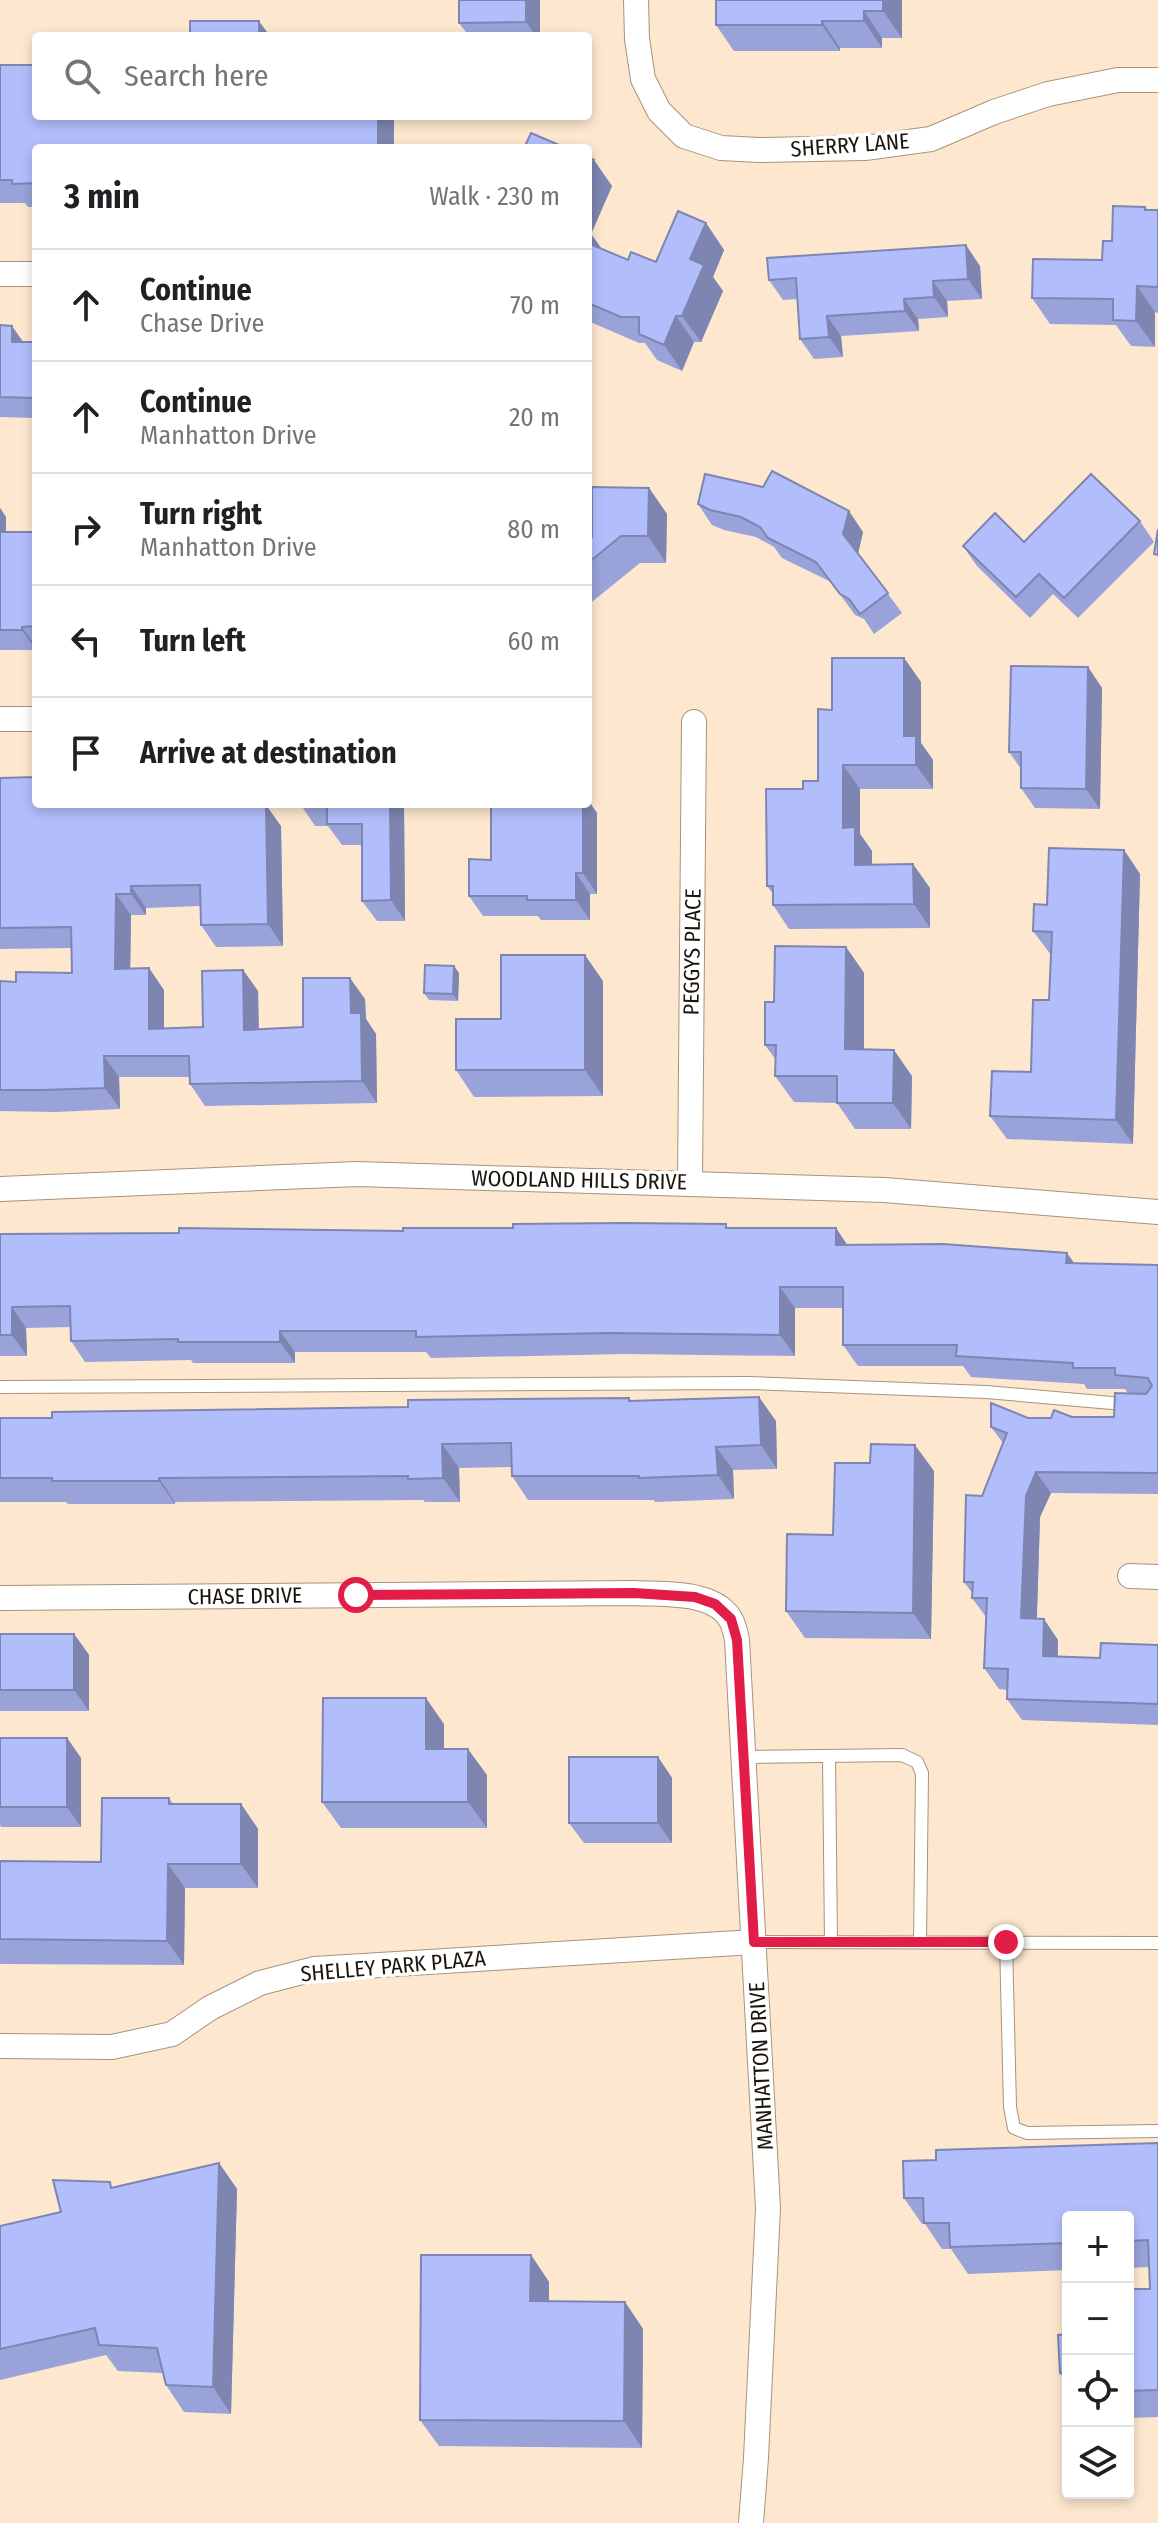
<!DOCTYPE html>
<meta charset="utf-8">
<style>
:root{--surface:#fff;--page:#f6f6f6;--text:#202124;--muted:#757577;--line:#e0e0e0}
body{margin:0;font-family:"Fira Sans Condensed",sans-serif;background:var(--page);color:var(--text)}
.controls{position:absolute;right:24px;bottom:24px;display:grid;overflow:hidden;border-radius:8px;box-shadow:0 4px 12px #0003}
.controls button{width:72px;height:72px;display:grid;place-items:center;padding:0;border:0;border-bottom:2px solid var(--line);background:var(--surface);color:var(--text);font:40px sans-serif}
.stop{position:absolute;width:24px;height:24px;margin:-18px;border:6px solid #e11d48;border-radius:50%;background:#fff}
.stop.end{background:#e11d48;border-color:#fff;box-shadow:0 2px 8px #0008}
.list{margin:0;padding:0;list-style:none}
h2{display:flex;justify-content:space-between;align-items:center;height:104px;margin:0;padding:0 32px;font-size:34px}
h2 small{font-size:26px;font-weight:400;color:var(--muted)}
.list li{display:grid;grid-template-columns:52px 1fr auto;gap:24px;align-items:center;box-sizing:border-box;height:112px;padding:0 32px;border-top:2px solid var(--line)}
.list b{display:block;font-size:30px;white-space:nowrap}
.list p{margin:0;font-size:26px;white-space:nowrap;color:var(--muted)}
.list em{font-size:26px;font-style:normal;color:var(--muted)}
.icon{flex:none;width:44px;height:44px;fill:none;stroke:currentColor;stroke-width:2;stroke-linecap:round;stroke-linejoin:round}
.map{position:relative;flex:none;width:1158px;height:2523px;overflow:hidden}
.search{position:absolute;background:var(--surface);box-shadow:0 4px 12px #0003;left:32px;top:32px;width:560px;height:88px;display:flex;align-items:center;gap:20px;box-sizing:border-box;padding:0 28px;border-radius:8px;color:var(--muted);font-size:30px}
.panel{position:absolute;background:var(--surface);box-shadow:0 4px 12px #0003;left:32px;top:144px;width:560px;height:664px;border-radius:8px}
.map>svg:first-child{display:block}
</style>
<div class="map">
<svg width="1158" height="2523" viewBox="0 0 1158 2523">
<rect width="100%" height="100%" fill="#fde8cf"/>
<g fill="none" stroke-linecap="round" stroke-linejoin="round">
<g stroke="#a7937c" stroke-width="14">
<g id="lane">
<path d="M0,1387L750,1383L986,1392L1158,1407"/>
<path d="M829,1756L831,1942"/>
<path d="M744,1757L902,1755L917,1762L922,1773L920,1942"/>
<path d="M754,1942L1158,1943"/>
<path d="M1006,1942L1010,2107L1014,2128L1027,2133L1158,2131"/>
</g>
</g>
<g stroke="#a7937c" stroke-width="26">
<g id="street">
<path d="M636,0L637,39L643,79L659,111L684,136L721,148L759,150L865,148L931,139L994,112L1048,94L1118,80H1158"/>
<path d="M0,274H36"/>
<path d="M0,719H36"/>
<path d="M690,1182L694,722"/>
<path d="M0,1189L357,1174L884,1190L1158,1212"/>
<path d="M1130,1576L1158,1577"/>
<path d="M0,1598L634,1593C664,1595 717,1590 732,1622C734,1627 736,1634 737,1640L768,2208L756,2458L751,2523"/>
<path d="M0,2046L112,2047L172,2034L210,2008L260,1983L314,1969L754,1942"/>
</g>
</g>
<use href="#lane" stroke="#fff" stroke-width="12"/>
<use href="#street" stroke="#fff" stroke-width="24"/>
</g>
<g fill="#99a3d9">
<path d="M459,0H540V36H469L459,23Z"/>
<path d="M902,0V38H882V48H840V51H734L716,25Z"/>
<path d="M0,65L36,116H394V148H36V207H28L25,203H0Z"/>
<path d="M588,157L612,186L591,234L602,249L628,260L656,262L706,223L724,250L713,277L723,291L701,342H694L682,371L657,360L645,343H639L588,321Z"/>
<path d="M1145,207L1148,210H1158V313L1155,312V347L1131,346L1116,325L1050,324L1032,298L1102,260L1112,241Z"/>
<path d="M980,266L982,299L947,301L948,317L918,319L919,331L841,336L843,357L814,359L800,339L797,299L783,300L769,280Z"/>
<path d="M0,325L24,342H36V418L0,417Z"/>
<path d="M649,488L667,514L666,563H640L588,605V531L592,536Z"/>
<path d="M698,504L863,532L858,553L902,613L874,634L864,619L855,615L831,582L782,558L774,547L756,537L724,530L712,525Z"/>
<path d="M0,508L6,517V532H36V650H0Z"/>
<path d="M1140,521L1154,542L1078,618L1053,594L1030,618L977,566L963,546L1024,542Z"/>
<path d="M904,658L921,682V743L933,760V789H860V834L872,851V865L930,888V928L789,929L773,905V894L767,886L803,789L818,781L832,710Z"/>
<path d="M1088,667L1102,688L1100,809L1035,808L1021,788V769L1009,752Z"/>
<path d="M0,778L139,807L187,806V804H251L281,826L283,946L216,947L201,925L200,906L146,908V915H131L130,969L164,990V1028L203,1027L243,970L258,991L259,1029L303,1027L365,999L366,1019L376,1034L377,1103L205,1106L190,1084V1077H119L120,1109L56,1112L0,1111V981L16,982L72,973V948L0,949Z"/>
<path d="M588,800L597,813V894H590V920H541L538,916H483L469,896L491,860L588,804Z"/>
<path d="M404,804L405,921H377L362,901V845H342L328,826H315L301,805Z"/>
<path d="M1124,850L1140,874L1133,1144L1007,1139L990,1116L1031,1072L1049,1000L1051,955L1033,931L1047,905Z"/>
<path d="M846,947L864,973V1050L912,1076L911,1129H855L837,1103L794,1102L775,1076L776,1060L765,1045L774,1002Z"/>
<path d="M459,973L458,1001L429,1000L424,993Z"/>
<path d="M603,981V1096L474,1097L456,1070L501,1019Z"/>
<path d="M728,1228H836L847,1245L1074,1263L1158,1265V1494L1051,1493L1040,1517L1037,1619L1058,1640V1656L1100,1658L1158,1645V1725L1022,1720L1007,1699L1008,1690L999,1689L984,1668L986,1617L972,1598L973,1594L964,1582L982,1496L1003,1443L991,1427L1028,1418L1114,1417L1128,1393L1125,1389H1087L1084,1384L971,1377L963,1366H858L843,1345V1308H795V1356L624,1354L431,1358L426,1352H295V1363H193L191,1360L85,1362L71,1341L70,1327L26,1328L27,1356H0V1234Z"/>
<path d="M631,1401L776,1421L777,1469L733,1470L734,1499L655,1502L654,1500H528L512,1476V1467L459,1468L460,1502H425L423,1500L175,1502V1504H68L66,1502H0V1418H52Z"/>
<path d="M934,1471L931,1639L805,1638L786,1611L833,1535Z"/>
<path d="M0,1634H74L89,1655V1711H0Z"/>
<path d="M444,1724V1749L487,1775V1828H341L322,1802Z"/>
<path d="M0,1738H67L81,1758V1827H1L0,1825Z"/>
<path d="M658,1757L672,1778V1843H584L569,1823Z"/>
<path d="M169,1798L173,1804H241L258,1829V1888H185L184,1965L0,1964V1861L101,1862Z"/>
<path d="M1158,2143V2417L1128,2418V2289H1150L1149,2267L1128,2268V2217H1068V2270L968,2274L951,2249H942L925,2224H922L904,2198L936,2160Z"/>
<path d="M219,2163L237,2189L231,2414L184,2412L166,2385L163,2373L118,2371L106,2355L0,2380V2226L61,2212L114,2187Z"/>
<path d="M531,2255L549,2282V2302H625L643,2329L642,2448L439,2446L420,2420Z"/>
<path d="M1068,2334V2384L1060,2373Z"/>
</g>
<g fill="#7d85b0">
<path d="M526,0H540V36H536L526,22Z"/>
<path d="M883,0H902V38L883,11Z"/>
<path d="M864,11L882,38V48L864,21Z"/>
<path d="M259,21L270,36H259Z"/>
<path d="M822,21L840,48V51L822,25Z"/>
<rect x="378" y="116" width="16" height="32"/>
<path d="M594,160L612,186L591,234L606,255L588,244V173Z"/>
<path d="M706,223L724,250L713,277L723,291L701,342L682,316L690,259Z"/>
<path d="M966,245L980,266L982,299L968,279Z"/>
<path d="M933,281L947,301L948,317L934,297Z"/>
<path d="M1137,286L1155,312V347L1136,321Z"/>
<path d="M904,299L918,319L919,331L905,311Z"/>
<path d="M676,316L694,342L682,371L664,345Z"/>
<path d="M827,316L841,336L843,357L829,337Z"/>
<path d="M12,326L26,346L12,342Z"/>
<path d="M649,488L667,514L666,563L648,536Z"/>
<path d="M0,508L6,517V552L0,543Z"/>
<path d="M849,511L863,532L858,554L843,534Z"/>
<path d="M22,627L36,647V650L22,630Z"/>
<path d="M904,658L921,682V743L933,760V789L916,765L904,736Z"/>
<path d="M1088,667L1102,688L1100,809L1086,789Z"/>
<path d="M843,765L860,789V834L872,851V889L855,865L843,828Z"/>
<path d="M588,800L597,813V894L583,873V804H588Z"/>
<path d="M390,804H404L405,921L391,900Z"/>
<path d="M266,805L281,826L283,946L268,924Z"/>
<path d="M1124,850L1140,874L1133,1144L1116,1120Z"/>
<path d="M913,864L930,888V928L914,904Z"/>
<path d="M576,873L590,894V920L576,900Z"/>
<path d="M131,886L146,908V915L131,894Z"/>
<path d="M116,894L131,915L130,990L115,969Z"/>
<path d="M846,947L864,973V1076L845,1049Z"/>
<path d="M585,955L603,981V1096L585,1070Z"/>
<path d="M454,966L459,973L458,1001L453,994Z"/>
<path d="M149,968L164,990V1050L149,1029Z"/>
<path d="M243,970L258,991L259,1051L244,1030Z"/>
<path d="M350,978L365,999L366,1019L376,1034L377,1103L362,1081L351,1013Z"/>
<path d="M894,1050L912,1076L911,1129L893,1103Z"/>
<path d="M104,1056L119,1077L120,1109L105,1088Z"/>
<path d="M836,1228L850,1249L836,1245Z"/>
<path d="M1067,1253L1082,1274L1066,1263Z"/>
<path d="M780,1287L795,1308V1356L780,1335Z"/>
<path d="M12,1307L26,1328L27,1356L12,1335Z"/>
<path d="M280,1331L295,1352V1363L280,1342Z"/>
<path d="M759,1397L776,1421L777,1469L761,1445Z"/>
<path d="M442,1444L459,1468L460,1502L443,1478Z"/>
<path d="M915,1445L934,1471L931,1639L913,1613Z"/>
<path d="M716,1447L733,1470L734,1499L718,1475Z"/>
<path d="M1036,1472L1051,1493L1040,1517L1036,1639L1021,1618L1026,1496Z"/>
<path d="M159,1478L175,1502V1504L159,1481Z"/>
<path d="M1044,1619L1058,1640L1057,1677L1043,1656Z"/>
<path d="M74,1634L89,1655V1711L74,1690Z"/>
<path d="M426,1698L444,1724V1775L426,1749Z"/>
<path d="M67,1738L81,1758V1827L67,1807Z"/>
<path d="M468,1749L487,1775V1828L468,1802Z"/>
<path d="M658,1757L672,1778V1843L658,1823Z"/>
<path d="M241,1804L258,1829V1888L241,1864Z"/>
<path d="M168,1864L185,1888L184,1965L167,1941Z"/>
<path d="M219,2163L237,2189L231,2414L213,2387Z"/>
<path d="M531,2255L549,2282V2328L530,2301Z"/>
<path d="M625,2302L643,2329L642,2448L624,2421Z"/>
</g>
<g fill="#b2befc" stroke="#7d85b0" stroke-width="2">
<path d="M459,0H526V22L459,23Z"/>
<path d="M716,0H883V11H864V21H822V25H716Z"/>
<rect x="190" y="21" width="69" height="15"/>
<path d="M0,65H36V116H378V148H192V145H132L131,148H36V183L12,184V180H0Z"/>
<path d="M531,133L566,148H524Z"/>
<path d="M588,157L594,160L588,173Z"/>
<path d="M1113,206L1145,207V210H1158V287L1137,286L1136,321L1113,320V299L1032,298L1033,259L1102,260L1103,241H1112Z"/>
<path d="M678,211L706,223L690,259L704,265L682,316H676L664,345L639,334V317H621L588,303V243L628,260L631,252L656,262Z"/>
<path d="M966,245L968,279L933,281L934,297L904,299L905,311L827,316L829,337L800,339L796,278L769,280L767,258Z"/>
<path d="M0,325L12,326V342H36V398L0,397Z"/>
<path d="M772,471L849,511L843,534L888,593L860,614L849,599L840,594L816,562L768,538L760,527L741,517L710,510L698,504L705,474L763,487Z"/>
<path d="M1091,474L1140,521L1064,598L1039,574L1016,597L963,546L995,513L1024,542Z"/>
<path d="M592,487L649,488L648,536H621L588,563V531L592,536Z"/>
<path d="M1158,529V555L1154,554Z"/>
<path d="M0,532H36V626L22,627V630H0Z"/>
<path d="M832,658H904V736H916V765H843V828L855,827V865L913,864L914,904L773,905V886H767L766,789H803V781H818V709L832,710Z"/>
<path d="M1011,666L1088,667L1086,789L1021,788V752H1009Z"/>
<path d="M36,777V804H132V807L187,806V804L266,805L268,924L201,925L200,885L131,886V894H116L115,969L149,968V1029L203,1027L202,971L243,970L244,1030L303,1027V978H350L351,1013H361L362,1081L190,1084L189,1056H104L105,1088L41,1090H0V981L16,982V972L72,973L71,927L0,928V778Z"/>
<path d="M301,804H390L391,900L362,901V824H327V805H301Z"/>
<path d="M491,804H583V873H576V900H527V896H469V859L491,860Z"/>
<path d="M1049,848L1124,850L1116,1120L990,1116L992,1071L1031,1072L1033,1000H1049L1052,932L1033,931L1034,904L1047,905Z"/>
<path d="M775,946L846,947L845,1049L894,1050L893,1103H837V1076H775L776,1045H765V1002H774Z"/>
<path d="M501,955H585V1070H456V1019H501Z"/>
<path d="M425,965L454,966L453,994L424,993Z"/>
<path d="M623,1223L726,1224V1228H836V1245L943,1244L1067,1253L1066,1263L1158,1265V1473L1036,1472L1026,1496L1021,1618L1044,1619L1043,1656L1100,1658L1101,1643L1158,1645V1704L1007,1699L1008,1669L984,1668L987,1598H972L973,1582H964L966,1495L982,1496L1007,1433L991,1427V1403L1028,1418H1051L1054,1410L1072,1417H1114L1115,1393L1146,1394L1152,1386L1148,1378L1115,1375V1368H1073V1363L956,1356L957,1345H843V1287H780V1335L609,1333L416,1337V1331H280V1342H178V1339L71,1341L70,1306L12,1307V1335H0V1234L179,1233V1228L403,1231V1228H513V1224Z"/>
<path d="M759,1397L761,1445L716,1447L718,1475L639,1478V1476H512L511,1443L442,1444L443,1478L408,1479V1476L159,1478V1481H52V1478H0V1418H52V1412L408,1407V1400L629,1398V1401Z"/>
<path d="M871,1444L915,1445L913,1613L786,1611L787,1534L833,1535L835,1463H870Z"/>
<rect x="0" y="1634" width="74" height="56"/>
<path d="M323,1698H426V1749H468V1802H322Z"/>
<rect x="0" y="1738" width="67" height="69"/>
<rect x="569" y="1757" width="89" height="66"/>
<path d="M102,1798H169V1804H241V1864H168L167,1941L0,1939V1861L101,1862Z"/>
<path d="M1158,2143V2390L1128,2391V2289H1150L1148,2240L1128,2241V2217H1068V2243L950,2247L949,2223H924L923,2198H904L903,2161L936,2160V2150Z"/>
<path d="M219,2163L213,2387L166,2385L157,2348L99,2345L95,2328L0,2349V2226L61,2212L53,2180L110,2182L111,2188Z"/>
<path d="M421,2255H531L530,2301L625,2302L624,2421L420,2420Z"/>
<path d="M1068,2334V2372L1060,2373L1058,2335Z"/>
</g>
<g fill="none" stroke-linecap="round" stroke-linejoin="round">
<path stroke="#e11d48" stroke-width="10" d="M356,1595L634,1593L695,1597L715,1604L731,1619L737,1640L754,1942H1006"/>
</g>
<g text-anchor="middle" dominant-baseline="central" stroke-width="7" stroke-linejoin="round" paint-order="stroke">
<g font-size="22" fill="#1c150c" stroke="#fff">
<text transform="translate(850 145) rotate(-4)">SHERRY LANE</text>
<text transform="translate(692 952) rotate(-89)">PEGGYS PLACE</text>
<text transform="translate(579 1180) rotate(1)">WOODLAND HILLS DRIVE</text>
<text transform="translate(245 1596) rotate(-1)">CHASE DRIVE</text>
<text transform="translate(393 1966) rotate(-5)">SHELLEY PARK PLAZA</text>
<text transform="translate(761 2066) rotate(-93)">MANHATTON DRIVE</text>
</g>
</g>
</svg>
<div class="controls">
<button>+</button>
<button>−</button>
<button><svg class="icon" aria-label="locate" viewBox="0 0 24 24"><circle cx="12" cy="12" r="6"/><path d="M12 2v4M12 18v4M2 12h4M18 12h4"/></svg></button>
<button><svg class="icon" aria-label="layers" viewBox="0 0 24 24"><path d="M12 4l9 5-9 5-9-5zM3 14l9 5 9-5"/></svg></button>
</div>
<div class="stop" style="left:356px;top:1595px"></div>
<div class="stop end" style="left:1006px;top:1942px"></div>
<div class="search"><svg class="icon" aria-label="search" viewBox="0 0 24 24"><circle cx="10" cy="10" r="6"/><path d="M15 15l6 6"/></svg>Search here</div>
<section class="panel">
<h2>3 min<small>Walk · 230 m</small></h2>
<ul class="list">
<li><svg class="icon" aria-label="ahead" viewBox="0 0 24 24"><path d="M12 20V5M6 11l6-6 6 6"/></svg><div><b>Continue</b><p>Chase Drive</p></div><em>70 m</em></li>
<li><svg class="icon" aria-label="ahead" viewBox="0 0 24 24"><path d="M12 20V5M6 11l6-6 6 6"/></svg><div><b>Continue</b><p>Manhatton Drive</p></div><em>20 m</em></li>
<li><svg class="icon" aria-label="right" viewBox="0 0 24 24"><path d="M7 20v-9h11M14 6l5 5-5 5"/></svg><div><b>Turn right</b><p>Manhatton Drive</p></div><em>80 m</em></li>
<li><svg class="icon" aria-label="left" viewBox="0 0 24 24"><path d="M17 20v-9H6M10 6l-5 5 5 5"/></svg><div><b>Turn left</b></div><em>60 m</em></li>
<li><svg class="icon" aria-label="arrive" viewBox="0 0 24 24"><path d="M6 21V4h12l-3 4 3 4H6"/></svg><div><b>Arrive at destination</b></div></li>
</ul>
</section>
</div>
